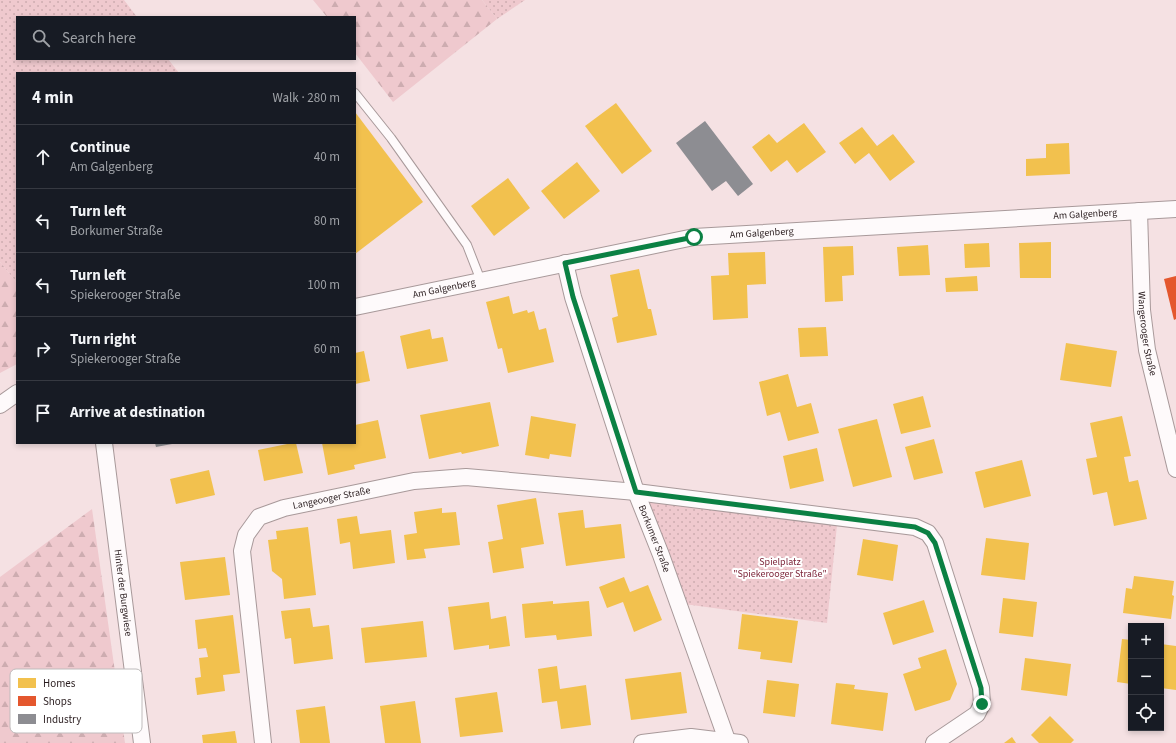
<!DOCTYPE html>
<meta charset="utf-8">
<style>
:root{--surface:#171b24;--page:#242831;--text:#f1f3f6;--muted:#9ea1a6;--line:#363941}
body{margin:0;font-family:"Source Sans 3",sans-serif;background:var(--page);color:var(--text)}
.controls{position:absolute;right:12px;bottom:12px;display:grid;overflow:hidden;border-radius:0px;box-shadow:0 2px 6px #0003}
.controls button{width:36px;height:36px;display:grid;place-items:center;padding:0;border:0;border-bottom:1px solid var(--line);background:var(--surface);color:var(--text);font:20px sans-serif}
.stop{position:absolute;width:12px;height:12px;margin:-9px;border:3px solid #0b8043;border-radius:50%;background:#fff}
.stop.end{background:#0b8043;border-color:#fff;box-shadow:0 1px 4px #0008}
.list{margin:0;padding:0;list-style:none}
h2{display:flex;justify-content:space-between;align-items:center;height:52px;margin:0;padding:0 16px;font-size:17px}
h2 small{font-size:13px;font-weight:400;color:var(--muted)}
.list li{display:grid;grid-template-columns:26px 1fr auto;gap:12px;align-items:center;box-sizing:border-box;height:64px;padding:0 16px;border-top:1px solid var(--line)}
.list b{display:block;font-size:15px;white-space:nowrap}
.list p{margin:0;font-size:13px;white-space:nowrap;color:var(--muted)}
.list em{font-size:13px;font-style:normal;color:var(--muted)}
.icon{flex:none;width:22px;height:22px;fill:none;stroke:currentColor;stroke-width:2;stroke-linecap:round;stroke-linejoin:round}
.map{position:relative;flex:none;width:1176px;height:743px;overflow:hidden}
.search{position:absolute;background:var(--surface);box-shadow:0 2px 6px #0003;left:16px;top:16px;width:340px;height:44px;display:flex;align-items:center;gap:10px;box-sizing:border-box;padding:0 14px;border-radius:0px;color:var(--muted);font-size:15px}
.panel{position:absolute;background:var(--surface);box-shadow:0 2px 6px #0003;left:16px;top:72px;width:340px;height:372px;border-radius:0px}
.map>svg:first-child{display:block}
</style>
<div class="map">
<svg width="1176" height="743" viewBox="0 0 1176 743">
<defs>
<pattern id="grass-dots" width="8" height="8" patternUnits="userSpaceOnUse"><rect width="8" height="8" fill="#efc9ce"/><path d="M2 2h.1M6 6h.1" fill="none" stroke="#cdacb0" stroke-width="1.8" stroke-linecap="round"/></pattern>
<pattern id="forest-firs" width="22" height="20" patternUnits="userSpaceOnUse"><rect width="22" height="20" fill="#efc9ce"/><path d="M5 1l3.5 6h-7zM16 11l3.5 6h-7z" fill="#cdacb0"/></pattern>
</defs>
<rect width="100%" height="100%" fill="#f5e1e3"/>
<g fill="url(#grass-dots)">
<path d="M0,0H124L137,17H17V59H168L179,73H17V283L0,262Z"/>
<path d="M482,0H525L497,19Z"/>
<path d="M646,501L837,525L827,623L684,604Z"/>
</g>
<g fill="url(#forest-firs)">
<path d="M313,0H482L497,19L393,102L355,53V17H327Z"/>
<path d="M0,262L17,283V364L0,373Z"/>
<path d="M92,509L125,743H0V577Z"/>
</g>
<g fill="#f2c14e">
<path d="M616,103L652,151L622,174L585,126Z"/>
<path d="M355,112L423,202L355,254Z"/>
<path d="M804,123L826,152L797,173L787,160L771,172L752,147L769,134L777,143Z"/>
<path d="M862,127L877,146L893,134L915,162L890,181L869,153L855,164L839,143Z"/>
<path d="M1069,143L1070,174L1026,176V159L1046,158V144Z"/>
<path d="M577,162L600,191L564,219L541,191Z"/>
<path d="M508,178L530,208L494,236L471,206Z"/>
<path d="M1051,242V278H1020L1019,243Z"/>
<path d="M989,243L990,267L965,268L964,244Z"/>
<path d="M928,245L930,275L899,276L897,247Z"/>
<path d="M853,246L854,275L842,276L843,301L825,302L823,247Z"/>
<path d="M765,252L766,284L747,285L748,318L713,320L711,276L729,275L728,253Z"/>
<path d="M639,269L648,309H651L657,335L617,343L612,318L618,316L610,275Z"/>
<path d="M977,276L978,291L946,292L945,278Z"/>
<path d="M509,296L513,314L527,310L528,313L534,311L539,330L546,328L554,362L508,373L502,348L498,349L486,302Z"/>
<path d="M826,327L828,356L800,357L798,328Z"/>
<path d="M430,329L432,339L443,337L448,361L407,369L400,336Z"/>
<path d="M1066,343L1117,351L1111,387L1060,380Z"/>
<path d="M364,351L370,381L355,384V353Z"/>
<path d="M788,374L797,407L811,403L819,433L788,441L780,412L767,416L759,382Z"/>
<path d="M923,396L931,427L901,434L893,404Z"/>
<path d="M490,402L499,446L462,454L461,452L429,459L420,415Z"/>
<path d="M531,416L576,424L571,457L550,454L549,459L525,455Z"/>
<path d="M1122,416L1131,456L1124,457L1129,482L1138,480L1147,519L1114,526L1107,492L1093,495L1086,459L1097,457L1090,423Z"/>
<path d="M877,419L892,477L853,487L838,429Z"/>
<path d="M378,420L386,458L354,465L355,469L328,475L322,443H355V425Z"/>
<path d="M934,439L943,473L914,480L905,447Z"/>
<path d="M292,443H296L303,473L264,481L258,450Z"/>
<path d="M817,448L824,481L790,489L783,456Z"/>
<path d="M1022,460L1031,496L984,508L975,472Z"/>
<path d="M209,470L215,495L176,504L170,479Z"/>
<path d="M536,498L544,544L521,548L524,568L493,573L488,542L503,539L497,505Z"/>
<path d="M442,508V513L456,512L460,545L424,549L426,558L407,560L404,535L417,533L414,512Z"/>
<path d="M583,510L585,528L621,524L625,558L566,566L558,513Z"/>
<path d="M357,516L360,534L391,530L395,563L353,569L350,542L340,544L337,519Z"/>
<path d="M308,527L316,595L284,599L282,579L272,571L268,540L277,539L276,531Z"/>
<path d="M986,538L1029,543L1025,580L981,575Z"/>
<path d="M863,539L898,545L893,581L857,575Z"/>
<path d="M225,557L230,595L185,600L180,562Z"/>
<path d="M1134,576L1174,581L1172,595L1174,596L1171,619L1123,613L1126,588L1132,589Z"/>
<path d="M624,577L630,592L648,585L662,620L634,632L623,602L607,608L599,587Z"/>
<path d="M1003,598L1037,602L1033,637L999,633Z"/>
<path d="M924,600L934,632L893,645L883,613Z"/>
<path d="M553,601V604L589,601L592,636L557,640L556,635L525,638L522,604Z"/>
<path d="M489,602L491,619L506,616L510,646L489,649V645L454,650L448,607Z"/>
<path d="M310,608L313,627L329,625L333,659L294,664L291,638L285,639L281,611Z"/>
<path d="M742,614L798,621L792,663L760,659L761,652L738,649Z"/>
<path d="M233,615L240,673L223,675L225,691L197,695L195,678L201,677L199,658L208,657L206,648L198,649L195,620Z"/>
<path d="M423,621L427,657L365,663L361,628Z"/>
<path d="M1122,639L1131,640V684L1117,682Z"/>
<path d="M1161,644L1176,646V690L1161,688Z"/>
<path d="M946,649L957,684L950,700L915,711L903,674L921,668L918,658Z"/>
<path d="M1025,658L1071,664L1067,696L1021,690Z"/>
<path d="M557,666L560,689L586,685L591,725L561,729L557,701L542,703L538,669Z"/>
<path d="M681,672L687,713L631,720L625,679Z"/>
<path d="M767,680L799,684L795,717L763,713Z"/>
<path d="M836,683L855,685L854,689L888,693L883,731L831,724Z"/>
<path d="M497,692L503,732L460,737L455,698Z"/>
<path d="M415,701L421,743H385L380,706Z"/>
<path d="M325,706L330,743H300L296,710Z"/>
<path d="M1050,716L1074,740L1071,743H1039L1031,735Z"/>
<path d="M235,731L237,743H203L202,735Z"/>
<path d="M1012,737L1016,743H1004Z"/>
</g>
<path fill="#e4572e" d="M1176,276V319L1174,320L1164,279Z"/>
<g fill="#8d8d92">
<path d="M705,121L753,184L738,196L726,181L712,191L676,143Z"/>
<path d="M155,443H172V444L156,447Z"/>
</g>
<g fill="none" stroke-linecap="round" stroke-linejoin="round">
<g stroke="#a8999a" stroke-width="10">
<path id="service" d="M355,93L391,138L467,245L481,281"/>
</g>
<g stroke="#a8999a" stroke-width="18">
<g id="minor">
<path id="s1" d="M1139,211L1142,310L1147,350L1176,469"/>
<path id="s2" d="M565,263L573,297L636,492L661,555L728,743"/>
<path id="s3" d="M355,307L694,237L1176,209"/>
<path d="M0,405L17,393"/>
<path id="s4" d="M104,443L142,743"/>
<path id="s5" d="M263,743L242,551L246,535L259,517L284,508L414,481L466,477L636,492L915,527L928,533L935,543L981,688L982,704L977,714L934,743"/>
<path d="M642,743L691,737L740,743"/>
</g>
</g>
<use href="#service" stroke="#fefafb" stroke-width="8"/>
<use href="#minor" stroke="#fefafb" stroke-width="16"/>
</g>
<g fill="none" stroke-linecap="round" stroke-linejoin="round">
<path stroke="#0b8043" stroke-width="5" d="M694,237L565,263L573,297L636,492L915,527L928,533L935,543L981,688L982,704"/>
</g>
<g text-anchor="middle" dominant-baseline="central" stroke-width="4" stroke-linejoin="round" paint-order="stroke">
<g font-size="10" fill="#2a1d1f" stroke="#fff">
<text stroke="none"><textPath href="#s3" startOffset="738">Am Galgenberg</textPath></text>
<text stroke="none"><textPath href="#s3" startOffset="414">Am Galgenberg</textPath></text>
<text stroke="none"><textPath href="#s3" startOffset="91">Am Galgenberg</textPath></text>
<text stroke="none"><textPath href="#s1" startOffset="123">Wangerooger Straße</textPath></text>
<text stroke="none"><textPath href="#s5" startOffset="307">Langeooger Straße</textPath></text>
<text stroke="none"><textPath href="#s2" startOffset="290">Borkumer Straße</textPath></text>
<text stroke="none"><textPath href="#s4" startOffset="151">Hinter der Burgwiese</textPath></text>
</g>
<g font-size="10" fill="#7d263a" stroke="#fff">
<text x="780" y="562">Spielplatz<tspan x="780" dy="12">"Spiekerooger Straße"</tspan></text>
</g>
</g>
<rect x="10" y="669" width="132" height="64" rx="6" fill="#fff" stroke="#bfbbbc" stroke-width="1"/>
<rect x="18" y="678" width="18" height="10" fill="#f2c14e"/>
<rect x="18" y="696" width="18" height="10" fill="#e4572e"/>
<rect x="18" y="714" width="18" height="10" fill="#8d8d92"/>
<g font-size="11" fill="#2a1d1f">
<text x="43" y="687">Homes</text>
<text x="43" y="705">Shops</text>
<text x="43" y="723">Industry</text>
</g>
</svg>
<div class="controls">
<button>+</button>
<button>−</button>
<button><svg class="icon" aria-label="locate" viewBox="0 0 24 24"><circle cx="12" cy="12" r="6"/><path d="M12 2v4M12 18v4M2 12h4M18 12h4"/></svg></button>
</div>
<div class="stop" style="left:694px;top:237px"></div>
<div class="stop end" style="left:982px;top:704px"></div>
<div class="search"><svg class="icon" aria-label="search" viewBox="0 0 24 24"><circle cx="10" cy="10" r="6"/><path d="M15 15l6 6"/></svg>Search here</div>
<section class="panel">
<h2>4 min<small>Walk · 280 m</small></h2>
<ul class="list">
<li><svg class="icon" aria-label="ahead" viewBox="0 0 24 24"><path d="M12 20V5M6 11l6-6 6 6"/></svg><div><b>Continue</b><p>Am Galgenberg</p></div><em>40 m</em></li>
<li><svg class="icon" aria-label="left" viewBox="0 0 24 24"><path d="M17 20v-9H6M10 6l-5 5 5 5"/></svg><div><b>Turn left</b><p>Borkumer Straße</p></div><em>80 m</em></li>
<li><svg class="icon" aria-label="left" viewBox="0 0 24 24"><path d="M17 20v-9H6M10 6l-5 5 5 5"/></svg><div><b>Turn left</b><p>Spiekerooger Straße</p></div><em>100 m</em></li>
<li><svg class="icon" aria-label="right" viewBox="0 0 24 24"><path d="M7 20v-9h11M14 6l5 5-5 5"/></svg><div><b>Turn right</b><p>Spiekerooger Straße</p></div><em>60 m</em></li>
<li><svg class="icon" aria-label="arrive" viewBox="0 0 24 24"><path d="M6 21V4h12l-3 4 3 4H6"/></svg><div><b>Arrive at destination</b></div></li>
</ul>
</section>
</div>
